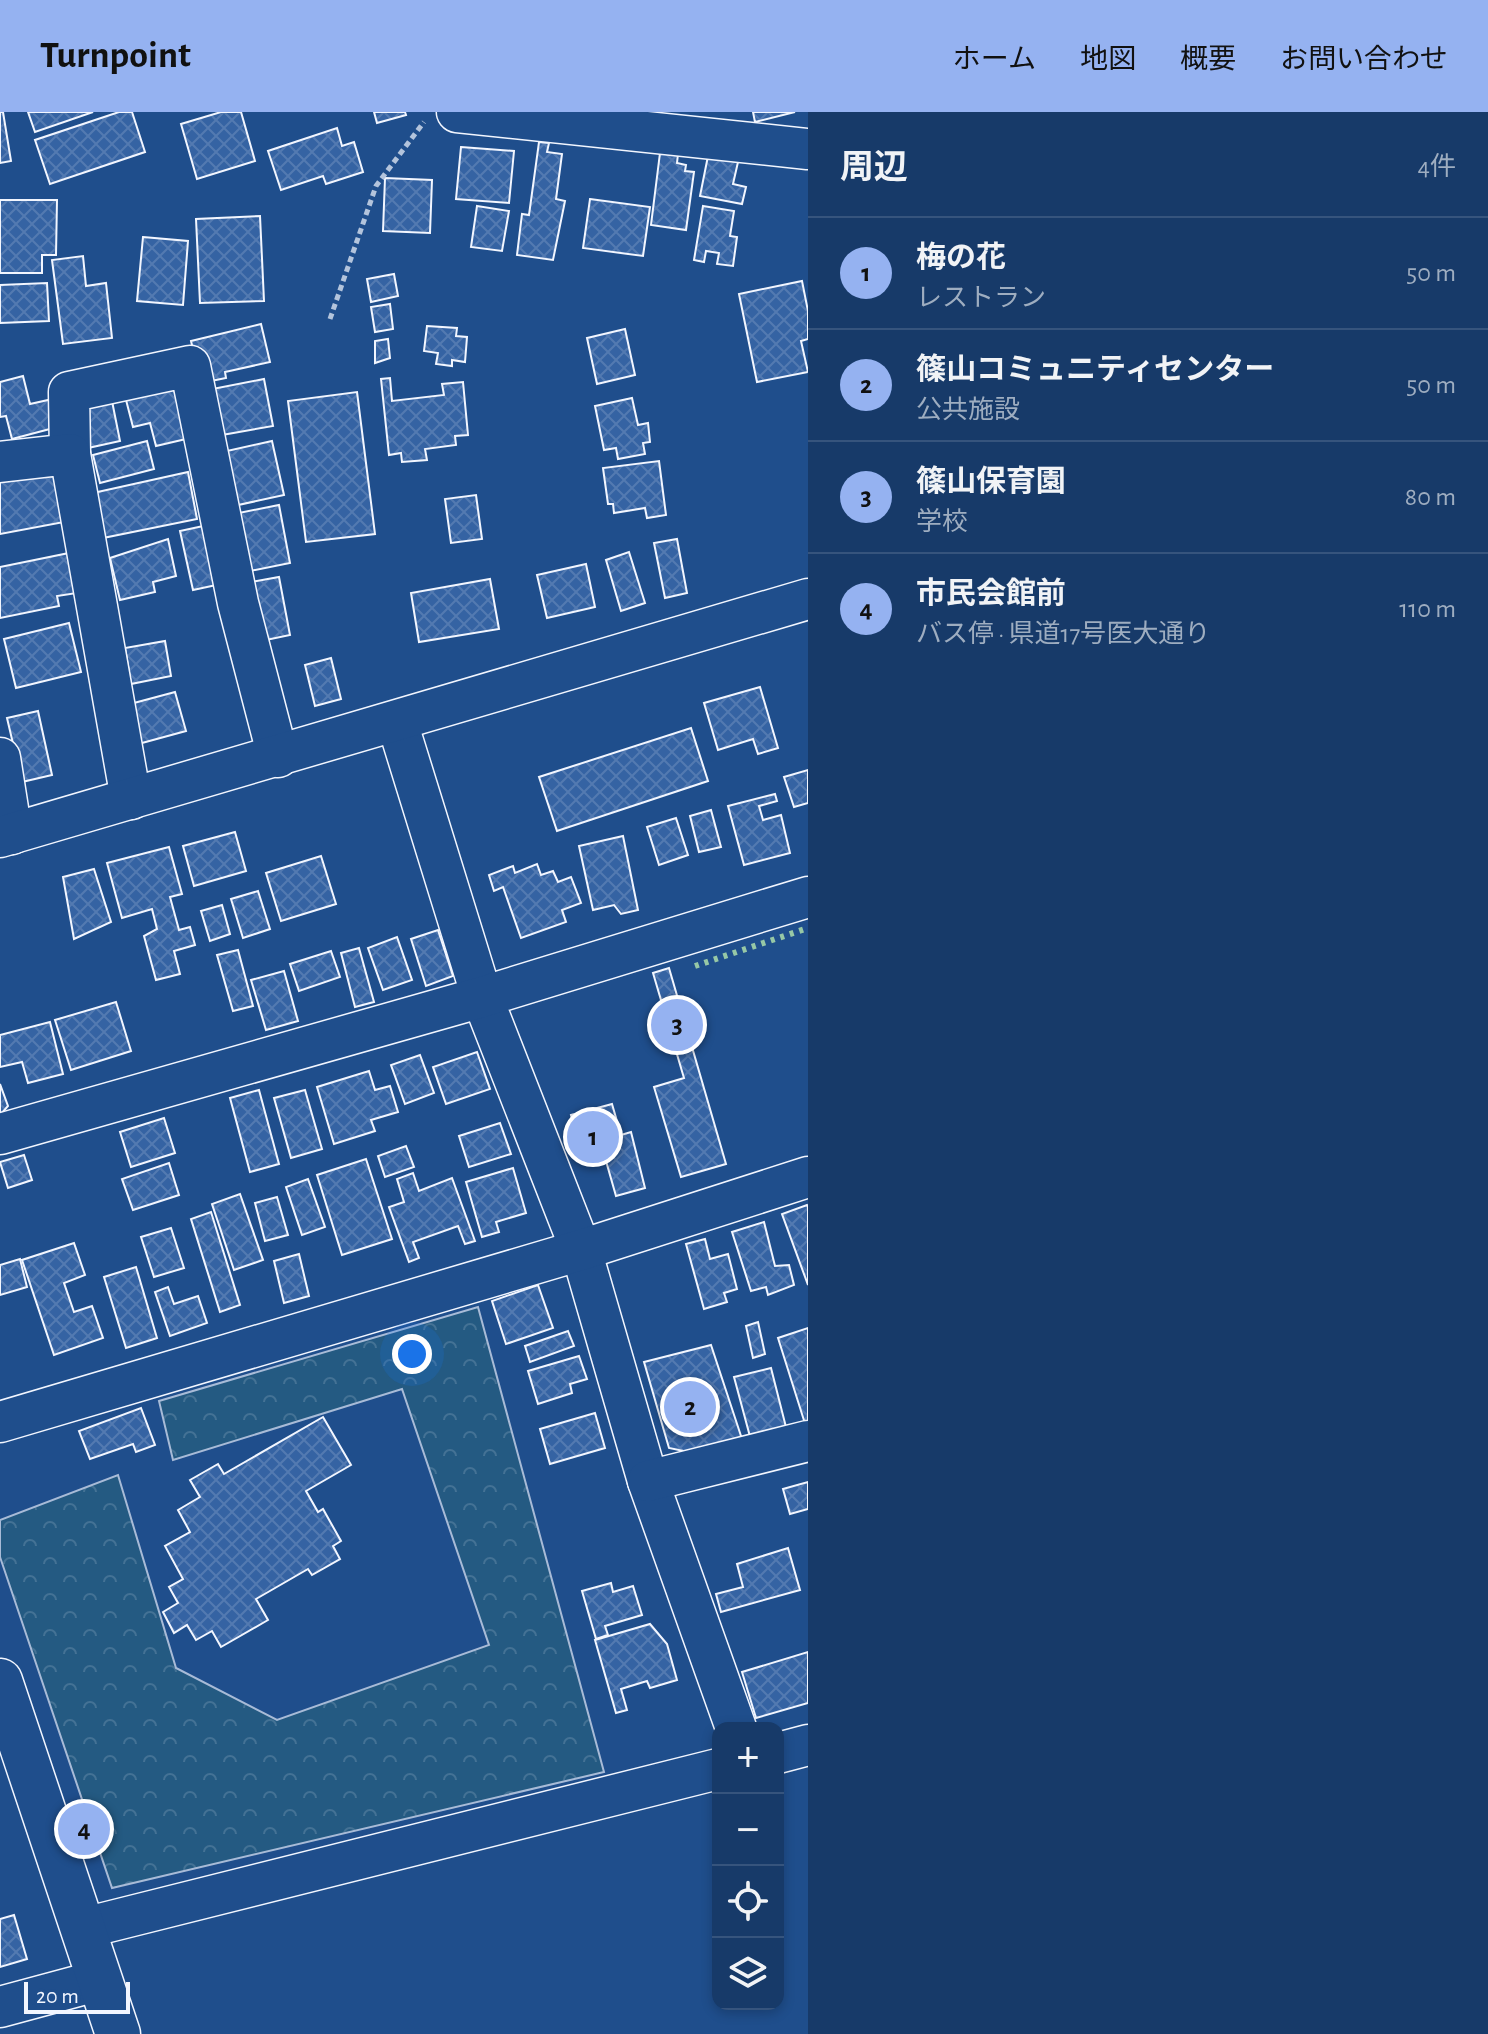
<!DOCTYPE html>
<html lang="ja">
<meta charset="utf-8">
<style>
:root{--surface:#173a69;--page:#20416f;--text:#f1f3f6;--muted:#9eadc0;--line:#36547d;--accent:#95b2f1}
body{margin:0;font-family:"Alegreya Sans","Noto Sans JP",sans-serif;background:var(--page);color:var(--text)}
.controls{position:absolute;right:24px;bottom:24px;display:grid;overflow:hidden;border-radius:16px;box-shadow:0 4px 12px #0003}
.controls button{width:72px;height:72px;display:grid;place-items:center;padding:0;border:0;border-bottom:2px solid var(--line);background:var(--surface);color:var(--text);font:40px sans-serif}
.scale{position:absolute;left:24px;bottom:20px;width:106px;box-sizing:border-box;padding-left:8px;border:4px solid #f2f6ff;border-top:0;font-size:22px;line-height:28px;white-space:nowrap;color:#f2f6ff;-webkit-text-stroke:6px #1f4e8c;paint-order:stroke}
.you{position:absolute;left:412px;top:1242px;width:28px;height:28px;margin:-20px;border:6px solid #fff;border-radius:50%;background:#1a73e8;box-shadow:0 0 0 12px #1a73e833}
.badge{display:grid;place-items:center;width:52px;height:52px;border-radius:50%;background:var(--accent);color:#111;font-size:26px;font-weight:700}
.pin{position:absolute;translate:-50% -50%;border:4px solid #fff;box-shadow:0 2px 8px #0006}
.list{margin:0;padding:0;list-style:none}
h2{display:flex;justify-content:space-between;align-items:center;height:104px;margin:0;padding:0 32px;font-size:34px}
h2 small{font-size:26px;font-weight:400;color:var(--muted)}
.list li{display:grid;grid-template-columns:52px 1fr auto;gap:24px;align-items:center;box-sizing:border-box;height:112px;padding:0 32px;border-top:2px solid var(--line)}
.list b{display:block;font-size:30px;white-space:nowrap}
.list p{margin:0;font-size:26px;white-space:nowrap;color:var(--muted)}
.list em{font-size:26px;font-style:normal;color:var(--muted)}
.icon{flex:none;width:44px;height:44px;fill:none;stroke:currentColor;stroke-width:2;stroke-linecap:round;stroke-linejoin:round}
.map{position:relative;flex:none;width:808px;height:1922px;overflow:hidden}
header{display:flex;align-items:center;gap:48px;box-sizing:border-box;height:112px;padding:0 40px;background:var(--accent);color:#111}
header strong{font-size:38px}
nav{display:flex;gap:44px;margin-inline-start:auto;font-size:28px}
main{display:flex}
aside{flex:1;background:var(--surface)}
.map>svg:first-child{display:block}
</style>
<header>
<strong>Turnpoint</strong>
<nav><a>ホーム</a><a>地図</a><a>概要</a><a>お問い合わせ</a></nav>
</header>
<main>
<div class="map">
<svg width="808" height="1922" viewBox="0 0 808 1922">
<defs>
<pattern id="forest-crowns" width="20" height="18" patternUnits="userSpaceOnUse" patternTransform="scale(2)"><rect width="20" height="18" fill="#245a82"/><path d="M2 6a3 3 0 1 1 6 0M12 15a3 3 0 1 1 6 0" fill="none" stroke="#447295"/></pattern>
<pattern id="building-cross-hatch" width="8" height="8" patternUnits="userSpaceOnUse" patternTransform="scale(2)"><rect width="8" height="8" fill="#3563a3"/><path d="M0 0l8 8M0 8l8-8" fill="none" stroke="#537ab1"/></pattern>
</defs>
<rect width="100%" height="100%" fill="#1f4e8c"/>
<path fill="url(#forest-crowns)" stroke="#a8bbd7" stroke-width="2" d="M478,1195L604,1660L112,1776L0,1445V1408L118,1363L176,1556L277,1608L489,1533L402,1277L173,1348L159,1289Z"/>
<g fill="url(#building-cross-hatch)" stroke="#f2f6ff" stroke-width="2">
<path d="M0,0H3L11,49L0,51Z"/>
<path d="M28,0H93L35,20Z"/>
<path d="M119,0H132L145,40L50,72L35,28Z"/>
<path d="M221,0H241L255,49L197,67L181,12Z"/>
<path d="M374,0H405L406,3L377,11Z"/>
<path d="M753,0H795L755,10Z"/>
<path d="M337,16L342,34L354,30L363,60L326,72L323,64L281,78L268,39Z"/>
<path d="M539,30L549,31L547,40L562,42L556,87L565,89L553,148L517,143L522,102L529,103Z"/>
<path d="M461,35L514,39L509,91L456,87Z"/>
<path d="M660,41L678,42L677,51L686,53L685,59L694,60L686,118L651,113Z"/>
<path d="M708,44L738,50L733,72L746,75L742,92L700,84Z"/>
<path d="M385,66L432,68L430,121L383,119Z"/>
<path d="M590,87L650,95L643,144L583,136Z"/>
<path d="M0,88H57L56,143H42V161H0Z"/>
<path d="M477,94L509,99L502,139L471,135Z"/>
<path d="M703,94L734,99L730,124L737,125L733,154L717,152L719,141L706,139L704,150L694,148Z"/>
<path d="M260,104L264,189L200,191L196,107Z"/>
<path d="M143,125L188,129L183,193L137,189Z"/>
<path d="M83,144L86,174L106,171L112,226L63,232L52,148Z"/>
<path d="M394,162L398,184L371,190L367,167Z"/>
<path d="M802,169L808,199V227L801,229L808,260L757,270L739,182Z"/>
<path d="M47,171L49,209L0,211V173Z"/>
<path d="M390,192L393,217L375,220L371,195Z"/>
<path d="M261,212L270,250L225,260L226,266L201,271L191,229Z"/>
<path d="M427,214L457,216L456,224L467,225L465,250L452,248V254L436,252L438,241L424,239Z"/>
<path d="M625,217L635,263L597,272L587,226Z"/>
<path d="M388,227L390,246L375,251V229Z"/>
<path d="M23,264L30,292L57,286L65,313L12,327L6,304L0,305V270Z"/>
<path d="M390,266L392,289L444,283L442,272L463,270L468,323L455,324L456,333L425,337L427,348L402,350L401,341L389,343L381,267Z"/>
<path d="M264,267L273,314L205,326L197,280Z"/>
<path d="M173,273L186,327L156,334L150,311L133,315L125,284Z"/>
<path d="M110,279L120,329L88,336L77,286Z"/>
<path d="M357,280L375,422L306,430L288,289Z"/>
<path d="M632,286L638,313L648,311L650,330L643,331L645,342L618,347L616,336L604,338L595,294Z"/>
<path d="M147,329L154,357L100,371L93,343Z"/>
<path d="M272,329L284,383L229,395L218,341Z"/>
<path d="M659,349L666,403L647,406L645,396L614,401L613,392H608L603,356Z"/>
<path d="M54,355L64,410L0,422V364Z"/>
<path d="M188,360L197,407L103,426L93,381Z"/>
<path d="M476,383L482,427L451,431L445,387Z"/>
<path d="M279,393L290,451L240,461L229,403Z"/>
<path d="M208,413L221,472L193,478L180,419Z"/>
<path d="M168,427L176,464L153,470L155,480L120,488L110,446Z"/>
<path d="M677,427L687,481L665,486L654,431Z"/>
<path d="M629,440L645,491L621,499L606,448Z"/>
<path d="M69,441L77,481L57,484L59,494L0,506V455Z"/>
<path d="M586,452L595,495L547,506L537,463Z"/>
<path d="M279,465L290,523L252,531L241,472Z"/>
<path d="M490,467L499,517L419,530L411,481Z"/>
<path d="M69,511L81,560L16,576L4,527Z"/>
<path d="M165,529L171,564L131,572L125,536Z"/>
<path d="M331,546L341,587L315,594L305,553Z"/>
<path d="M760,575L778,636L758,642L753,627L718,638L704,591Z"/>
<path d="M175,580L186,619L131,634L119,595Z"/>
<path d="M38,599L52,663L22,670L7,606Z"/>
<path d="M691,616L708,669L557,719L539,665Z"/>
<path d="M808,658V691L794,695L784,665Z"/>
<path d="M775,682L777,689L759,694L763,708L781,703L790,741L744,753L728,694Z"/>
<path d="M711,698L721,735L699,740L690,704Z"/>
<path d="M676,706L688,743L659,753L647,715Z"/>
<path d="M235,720L246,759L194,774L183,734Z"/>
<path d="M623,724L638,798L621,802L614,793L593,798L579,734Z"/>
<path d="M169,735L182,782L170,785L179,818L190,815L195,833L174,839L180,862L156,868L144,824L157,817L152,797L122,806L107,751Z"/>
<path d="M321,744L336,792L281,809L266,761Z"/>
<path d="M537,752L541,763L553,759L558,770L571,765L581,791L562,798L566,810L521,826L503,775L494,779L489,763L513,754L515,761Z"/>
<path d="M94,757L111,810L74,827L63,765Z"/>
<path d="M258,779L270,817L243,826L231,787Z"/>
<path d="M222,793L230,822L210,829L201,799Z"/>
<path d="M438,818L453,864L426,874L411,827Z"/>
<path d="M397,825L412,868L383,878L368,836Z"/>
<path d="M359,836L374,890L355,895L341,841Z"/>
<path d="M238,838L253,894L233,899L217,843Z"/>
<path d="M331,839L340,865L299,879L290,852Z"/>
<path d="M669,856L726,1052L681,1065L654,975L684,966L653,861Z"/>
<path d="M284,859L298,909L266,918L251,868Z"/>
<path d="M116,890L131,939L71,958L55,908Z"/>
<path d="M50,910L63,962L28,971L22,950L0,955V923Z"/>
<path d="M477,940L490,977L446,992L433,955Z"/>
<path d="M420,943L434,981L405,992L391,953Z"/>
<path d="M369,959L375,978L390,974L398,1000L371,1008L375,1019L334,1032L317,975Z"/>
<path d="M0,972L8,994L0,1003Z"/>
<path d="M259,978L279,1052L250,1060L230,986Z"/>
<path d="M305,978L322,1037L291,1046L274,986Z"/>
<path d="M612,992L621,1023L631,1020L645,1076L616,1084L604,1042L583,1048L571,1003Z"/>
<path d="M164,1006L175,1041L131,1055L120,1020Z"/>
<path d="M500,1011L511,1042L469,1055L459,1024Z"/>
<path d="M406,1034L414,1055L385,1065L378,1044Z"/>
<path d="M24,1043L32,1068L8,1076L0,1050Z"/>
<path d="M366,1047L392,1127L342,1143L317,1063Z"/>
<path d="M169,1051L179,1083L133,1098L122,1067Z"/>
<path d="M513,1056L526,1101L496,1110L499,1120L482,1125L466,1070Z"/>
<path d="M413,1061L419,1079L452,1066L475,1129L465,1132L458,1114L413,1130L419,1146L409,1150L389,1095L404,1090L397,1067Z"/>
<path d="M308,1067L325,1115L302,1123L286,1075Z"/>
<path d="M240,1082L263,1148L234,1158L212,1092Z"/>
<path d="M277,1085L288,1123L265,1129L255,1091Z"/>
<path d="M807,1093L808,1095V1173L782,1102Z"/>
<path d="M211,1100L240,1193L220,1200L191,1107Z"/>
<path d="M764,1110L775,1154L789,1153L794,1173L768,1183L766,1175L751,1179L732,1120Z"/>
<path d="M171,1116L184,1156L154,1165L141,1125Z"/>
<path d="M705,1127L710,1147L728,1142L737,1177L724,1181L727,1190L704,1197L686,1132Z"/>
<path d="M74,1131L85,1163L64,1171L74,1200L92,1194L103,1226L54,1243L22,1148Z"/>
<path d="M299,1142L309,1184L284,1191L274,1149Z"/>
<path d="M20,1147L27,1175L0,1183V1153Z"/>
<path d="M136,1155L157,1226L126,1236L104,1165Z"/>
<path d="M538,1173L553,1216L506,1232L492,1189Z"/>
<path d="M168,1175L174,1192L198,1184L207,1211L170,1224L155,1180Z"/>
<path d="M758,1210L765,1242L753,1246L746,1214Z"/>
<path d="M808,1216V1317L807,1318L778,1226Z"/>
<path d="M568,1219L574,1234L530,1250L525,1234Z"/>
<path d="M711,1233L742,1327L693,1341L669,1336L644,1250Z"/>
<path d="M579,1244L587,1267L570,1272L572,1281L538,1292L528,1259Z"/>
<path d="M771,1256L788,1323L752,1332L734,1265Z"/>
<path d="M141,1296L155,1333L136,1340L133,1332L90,1347L79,1319Z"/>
<path d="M595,1301L605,1336L550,1352L540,1317Z"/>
<path d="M323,1305L351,1353L306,1379L318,1400L323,1397L341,1429L333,1434L340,1447L312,1463L308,1457L256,1487L268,1508L221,1535L212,1519L196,1528L187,1513L174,1521L163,1500L178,1491L169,1475L183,1467L165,1434L190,1420L178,1398L200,1385L190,1368L218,1352L224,1362Z"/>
<path d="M808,1370V1397L790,1402L783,1377Z"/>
<path d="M788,1436L800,1478L721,1500L716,1482L743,1475L737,1452Z"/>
<path d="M611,1471L613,1480L633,1474L642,1503L605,1514L608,1523L596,1527L582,1479Z"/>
<path d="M650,1512L667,1532L677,1568L650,1576L647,1569L621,1577L627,1598L616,1601L595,1528Z"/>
<path d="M808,1540V1591L756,1606L742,1560Z"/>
<path d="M14,1803L27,1847L0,1855V1807Z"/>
</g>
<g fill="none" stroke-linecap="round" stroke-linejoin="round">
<g stroke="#f2f6ff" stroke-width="43">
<g id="minor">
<path d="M457,0L808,37"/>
<path d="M70,342L69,280L190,254L238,491L278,645"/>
<path d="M0,350L70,342L131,687"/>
<path d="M397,610L482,885L581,1138L648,1369L736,1616"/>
<path d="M0,646L12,722"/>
<path d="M0,725L808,487"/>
<path d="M0,1022L482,885L808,785"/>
<path d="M0,1310L581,1138L808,1065"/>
<path d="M648,1369L808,1329"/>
<path d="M778,1641L808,1633"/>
<path d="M84,1816L718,1657"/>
<path d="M0,1895L100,1868"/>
</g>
</g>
<g stroke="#f2f6ff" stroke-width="47">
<path id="major" d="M0,1569L118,1922"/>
</g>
<path stroke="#b3c4dc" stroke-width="5" stroke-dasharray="6 4" stroke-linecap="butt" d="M330,207L376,74L424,10"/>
<use href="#minor" stroke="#1f4e8c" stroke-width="40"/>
<use href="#major" stroke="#1f4e8c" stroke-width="44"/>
<path stroke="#97c8a6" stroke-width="6" stroke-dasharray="4 6" stroke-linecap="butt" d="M695,854L808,816"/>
</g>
</svg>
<div class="controls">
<button>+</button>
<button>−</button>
<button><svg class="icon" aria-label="locate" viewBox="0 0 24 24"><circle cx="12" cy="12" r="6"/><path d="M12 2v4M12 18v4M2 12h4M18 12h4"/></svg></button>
<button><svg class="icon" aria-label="layers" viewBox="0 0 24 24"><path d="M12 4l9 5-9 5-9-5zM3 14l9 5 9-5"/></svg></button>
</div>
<div class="scale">20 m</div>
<div class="you"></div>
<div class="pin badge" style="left:593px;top:1025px">1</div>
<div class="pin badge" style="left:690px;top:1295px">2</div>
<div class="pin badge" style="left:677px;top:913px">3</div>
<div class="pin badge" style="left:84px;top:1717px">4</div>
</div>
<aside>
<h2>周辺<small>4件</small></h2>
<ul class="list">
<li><span class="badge">1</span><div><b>梅の花</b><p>レストラン</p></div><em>50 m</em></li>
<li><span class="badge">2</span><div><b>篠山コミュニティセンター</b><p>公共施設</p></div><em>50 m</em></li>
<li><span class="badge">3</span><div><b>篠山保育園</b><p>学校</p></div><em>80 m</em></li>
<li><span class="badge">4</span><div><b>市民会館前</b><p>バス停 · 県道17号医大通り</p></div><em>110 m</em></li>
</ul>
</aside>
</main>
